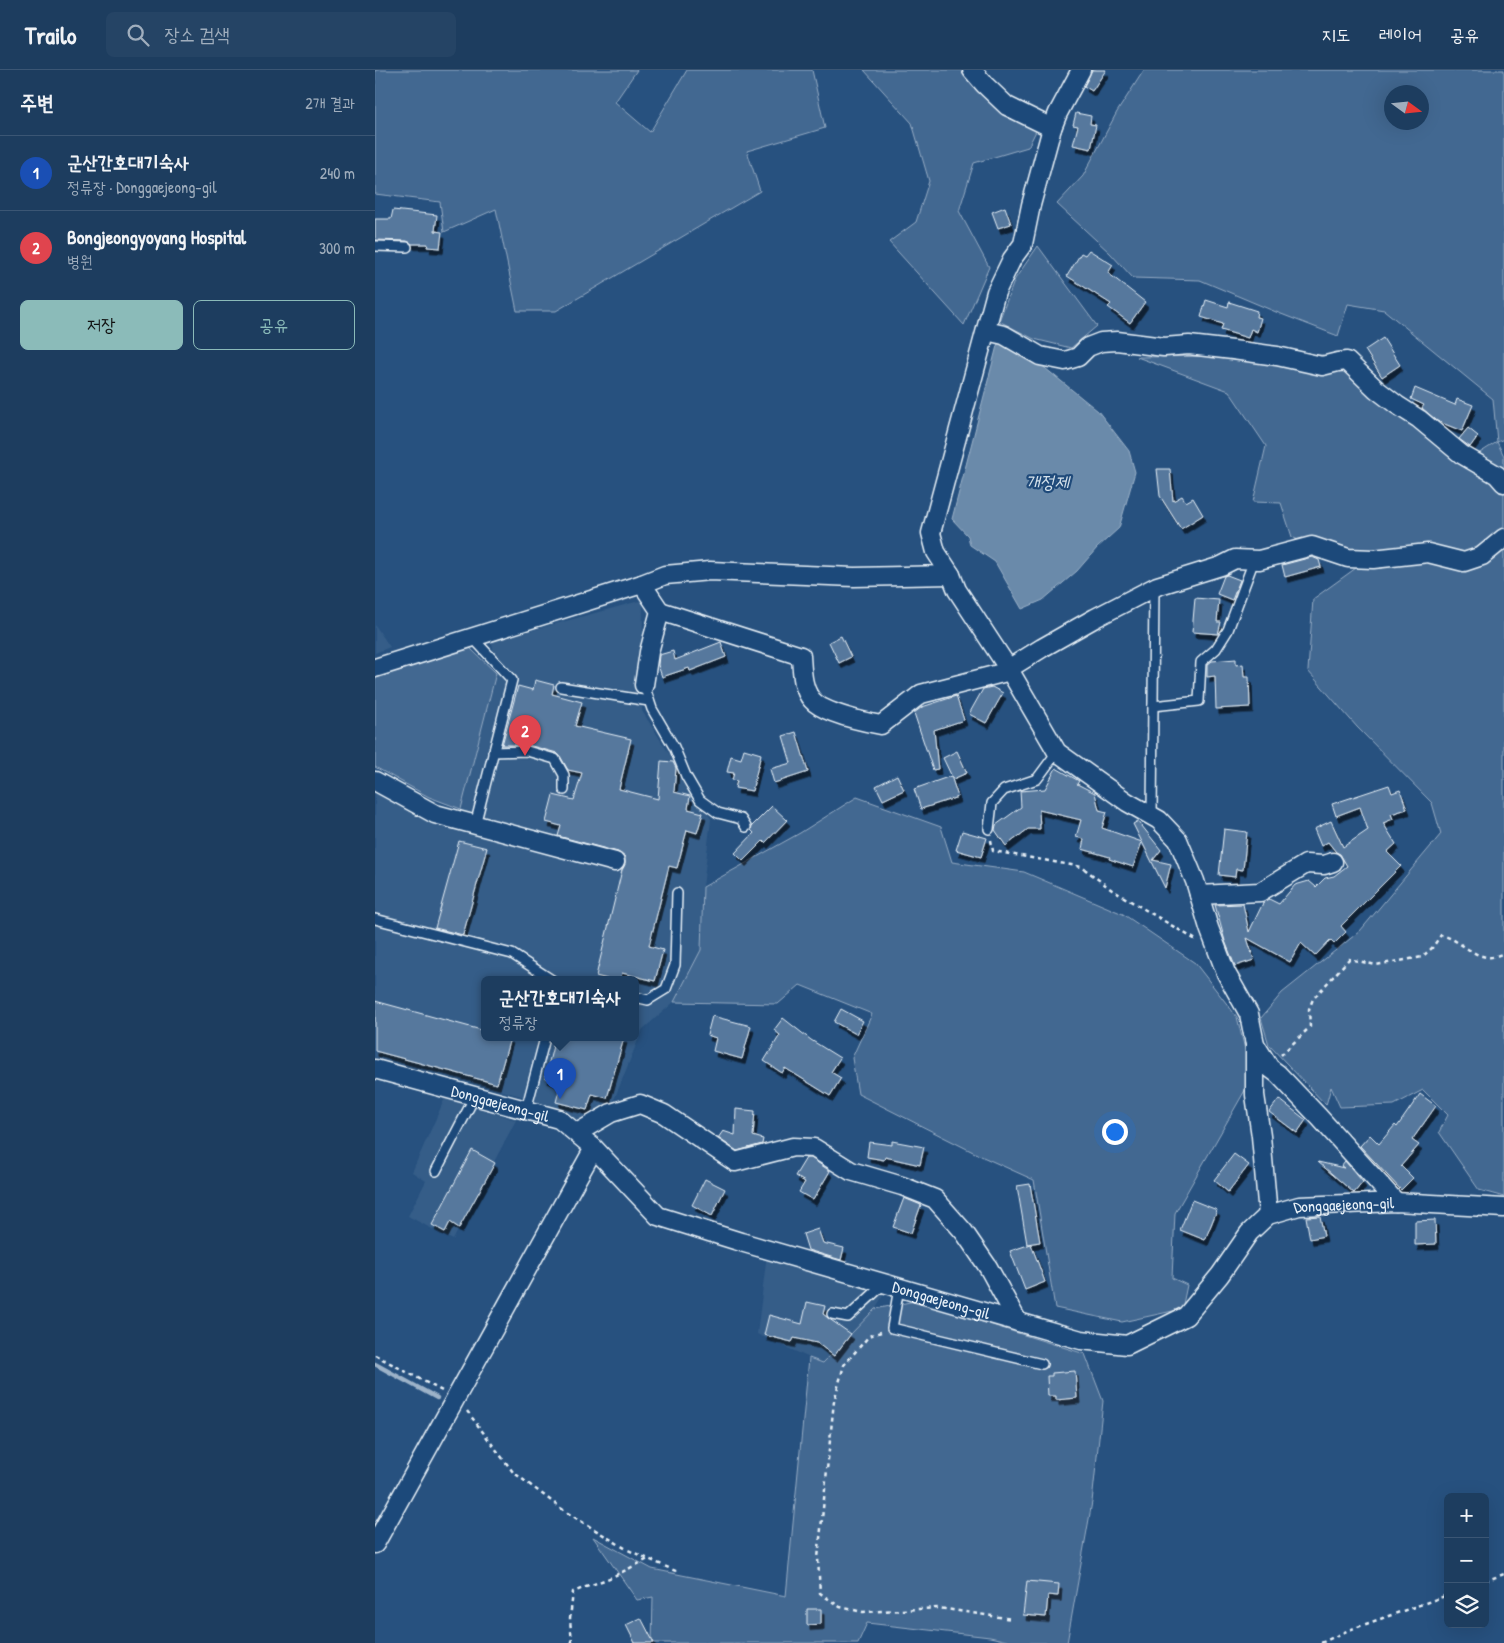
<!DOCTYPE html>
<html lang="ko">
<meta charset="utf-8">
<style>
:root{--surface:#1d3d5f;--page:#254465;--text:#f1f3f6;--muted:#a0aebd;--line:#3b5674;--accent:#8bbbb9}
body{margin:0;font-family:"Patrick Hand","Poor Story",sans-serif;background:var(--page);color:var(--text)}
.controls{position:absolute;right:15px;bottom:15px;display:grid;overflow:hidden;border-radius:8px;box-shadow:0 5px 20px #0002}
.controls button{width:45px;height:45px;display:grid;place-items:center;padding:0;border:0;border-bottom:1px solid var(--line);background:var(--surface);color:var(--text);font:25px sans-serif}
.compass{position:absolute;left:1009px;top:15px;width:45px;height:45px;border-radius:50%;background:var(--surface);box-shadow:0 5px 20px #0002;rotate:105deg}
.you{position:absolute;left:739px;top:1061px;width:18px;height:18px;margin:-12px;border:4px solid #fff;border-radius:50%;background:#1a73e8;box-shadow:0 0 0 8px #1a73e833}
.badge{display:grid;place-items:center;width:32px;height:32px;border-radius:50%;background:var(--accent);color:#fff;font-size:16px;font-weight:700}
.pin{position:absolute;translate:-50% -41px;filter:drop-shadow(0 1px 2px #0008)}
.pin::after{content:'';position:absolute;top:26px;width:18px;height:15px;background:inherit;clip-path:polygon(0 0,100% 0,50% 100%)}
.popup{position:absolute;left:106px;top:906px;width:158px;height:65px;box-sizing:border-box;display:grid;place-content:center;border-radius:8px;background:var(--surface);filter:drop-shadow(0 1px 4px #0005);font-size:16px;white-space:nowrap;color:var(--muted)}
.popup b{font-size:19px;color:var(--text)}
.popup::after{content:'';position:absolute;left:50%;top:100%;margin-left:-10px;border:10px solid transparent;border-top-color:var(--surface)}
.list{margin:0;padding:0;list-style:none}
h2{display:flex;justify-content:space-between;align-items:center;height:65px;margin:0;padding:0 20px;font-size:21px}
h2 small{font-size:16px;font-weight:400;color:var(--muted)}
.list li{display:grid;grid-template-columns:32px 1fr auto;gap:15px;align-items:center;box-sizing:border-box;height:75px;padding:0 20px;border-top:1px solid var(--line)}
.list b{display:block;font-size:19px;white-space:nowrap}
.list p{margin:0;font-size:16px;white-space:nowrap;color:var(--muted)}
.list em{font-size:16px;font-style:normal;color:var(--muted)}
.actions{display:flex;gap:10px;padding:15px 20px}
.actions a{flex:1;padding:11px 0;border:1px solid var(--accent);border-radius:8px;text-align:center;font-size:18px;color:var(--accent)}
.actions .main{background:var(--accent);color:#111}
.icon{flex:none;width:28px;height:28px;fill:none;stroke:currentColor;stroke-width:2;stroke-linecap:round;stroke-linejoin:round}
.map{position:relative;flex:none;width:1129px;height:1573px;overflow:hidden}
header{display:flex;align-items:center;gap:30px;box-sizing:border-box;height:70px;padding:0 25px;background:var(--surface);border-bottom:1px solid var(--line)}
header strong{font-size:24px}
nav{display:flex;gap:28px;margin-inline-start:auto;font-size:18px}
.search{width:350px;height:45px;background:var(--page);display:flex;align-items:center;gap:12px;box-sizing:border-box;padding:0 18px;border-radius:8px;color:var(--muted);font-size:19px}
main{display:flex}
aside{flex:1;background:var(--surface)}
.map>svg:first-child{display:block}
</style>
<header>
<strong>Trailo</strong>
<div class="search"><svg class="icon" aria-label="search" viewBox="0 0 24 24"><circle cx="10" cy="10" r="6"/><path d="M15 15l6 6"/></svg>장소 검색</div>
<nav><a>지도</a><a>레이어</a><a>공유</a></nav>
</header>
<main>
<aside>
<h2>주변<small>2개 결과</small></h2>
<ul class="list">
<li><span class="badge" style="background:#1a4fb4">1</span><div><b>군산간호대기숙사</b><p>정류장 · Donggaejeong-gil</p></div><em>240 m</em></li>
<li><span class="badge" style="background:#e0444e">2</span><div><b>Bongjeongyoyang Hospital</b><p>병원</p></div><em>300 m</em></li>
</ul>
<div class="actions"><a class="main">저장</a><a>공유</a></div>
</aside>
<div class="map">
<svg width="1129" height="1573" viewBox="0 0 1129 1573">
<defs>
<filter id="shadow"><feDropShadow dx="3" dy="5.5" stdDeviation="0" flood-color="#0009"/></filter>
</defs>
<rect width="100%" height="100%" fill="#27517f"/>
<filter id="ink" filterUnits="userSpaceOnUse"><feTurbulence type="fractalNoise" baseFrequency=".02" numOctaves="2"/><feDisplacementMap in="SourceGraphic" scale="10" xChannelSelector="R" yChannelSelector="G"/><feConvolveMatrix kernelMatrix="1 2 1 2 8 2 1 2 1" color-interpolation-filters="sRGB"/></filter>
<g filter="url(#ink)">
<g fill="#355d88" fill-rule="evenodd">
<path d="M268,530L267,641L336,749L328,817L326,880L299,932L267,960L227,1060L146,1026L0,987V706L83,749L121,603L117,571ZM110,910H260V968H110Z"/>
<path d="M0,555L15,577L0,583Z"/>
<path d="M70,1028L141,1050L78,1170L33,1146L51,1111L37,1102Z"/>
<path d="M392,1184L509,1224L500,1239L448,1294L382,1264Z"/>
</g>
<g fill="#436891" stroke="#96acc4" fill-rule="evenodd">
<path d="M0,0H262L240,32L275,62L312,0H437L450,58L372,81L385,121L181,241H142L121,139L69,162L65,132L0,124Z"/>
<path d="M489,0H589L613,31L661,61L653,77L599,93L584,141L614,197L589,255L514,172L541,152L554,111L537,53Z"/>
<path d="M769,0H1129V369L1122,372L1129,386V1127L1104,1120L1064,1062L1073,1045L1048,1020L1019,1035L965,1037L956,1017L951,1035L894,975L886,948L907,923L985,861L1066,764L1057,733L982,657L933,601L938,529L981,498L917,467L906,433L878,432L891,376L854,321L762,287L948,285L1103,384L1122,372L1118,329L1009,240L973,234L963,266L901,242L825,210L758,208L735,183L682,134L708,106L742,42ZM1016,22H1046V52H1016Z"/>
<path d="M663,176L722,256L696,278L659,269L624,251L640,209Z"/>
<path d="M94,577L121,603L86,739L54,727L0,697V608Z"/>
<path d="M482,727L566,757L577,792L649,802L748,844L820,893L862,947L877,1008L800,1143L797,1208L812,1215L807,1239L747,1252L680,1238L659,1110L608,1087L483,1024L477,988L497,944L425,915L403,934L299,932L326,880L328,817L425,763Z"/>
<path d="M540,1231L710,1284L728,1331L717,1432L692,1573H641L615,1567L492,1553L483,1573H277L278,1527L262,1530L218,1467L277,1499L411,1526L434,1288L448,1293L500,1239Z"/>
</g>
<path fill="#6b8aaa" stroke="#9db3c9" d="M623,272L665,294L723,341L754,381L760,402L744,458L722,478L702,501L668,530L647,539L620,492L595,475L593,466L577,449Z"/>
<g fill="none" stroke-linecap="round" stroke-linejoin="round">
<path stroke="#9db3c9" stroke-width="4.5" d="M0,1294L62,1328"/>
</g>
<g fill="#57789d" stroke="#e8f1f8" filter="url(#shadow)">
<path d="M717,0H731L717,21L709,16Z"/>
<path d="M701,43L716,46L715,54L721,55L716,79L698,75L703,56L698,55Z"/>
<path d="M630,137L636,154L623,158L617,142Z"/>
<path d="M18,140L62,145L60,161L67,162L65,178L52,177L53,174H37L32,171L0,170V149H16Z"/>
<path d="M714,180L738,195L733,203L770,232L755,253L733,237L736,234L692,206L706,183L710,185Z"/>
<path d="M831,230L853,237L854,232L882,241L881,247L886,248L882,262L876,259L873,268L846,260L848,254L826,247Z"/>
<path d="M1008,268L1025,295L1007,307L990,280Z"/>
<path d="M1040,318L1080,335L1082,329L1098,335L1087,361L1062,351L1047,338L1049,335L1036,329Z"/>
<path d="M1093,358L1103,366L1095,377L1084,369Z"/>
<path d="M782,399H795L798,431L807,426L811,432L818,428L828,445L806,459L785,426Z"/>
<path d="M937,487L944,490L946,497L910,507L907,495Z"/>
<path d="M852,505L865,510L857,530L842,524L849,506Z"/>
<path d="M820,528L844,530L842,552H846L843,564L817,562Z"/>
<path d="M466,566L476,587L464,593L454,572Z"/>
<path d="M346,572L351,587L315,601L314,598L287,607L283,595L284,585L298,581L300,590Z"/>
<path d="M861,589V595L868,594L869,607H874L875,637L841,639L840,606L832,607V595L837,591Z"/>
<path d="M160,610L179,615L177,624L207,632L200,656L256,669L244,719L283,729L286,691L298,692L301,698L299,722L315,726L313,739L328,743L322,763L312,760L302,798L294,796L274,876L288,880L280,911L247,903L245,910H236L221,906L247,800L250,794V787L243,782L183,766L186,756L171,752L178,725L199,730L207,703L193,700L185,686L182,683L153,675H127L143,616L158,620Z"/>
<path d="M617,617L628,623L611,653L594,644L608,619Z"/>
<path d="M581,626L589,650L559,660L563,699L558,700L539,643L547,637Z"/>
<path d="M421,662L433,702L399,713L395,699L416,693L408,666Z"/>
<path d="M369,679L386,684L377,721L360,718L362,711L357,710L359,703L352,702L356,686L366,689Z"/>
<path d="M582,681L592,703L578,709L568,688Z"/>
<path d="M681,698L704,711L702,714L720,723L724,740L732,742L727,758L767,772L758,797L734,789L735,787L707,779L709,769L701,767L706,750L664,740L665,759H653L631,776L620,760L621,755L646,737L645,721L670,719Z"/>
<path d="M522,705L529,720L508,730L501,716Z"/>
<path d="M576,706L583,727L546,739L539,719Z"/>
<path d="M1014,715L1017,723L1025,720L1032,739L1016,744L1018,749L1008,753L1021,774L1012,782L1026,796L966,856L971,862L959,874L955,870L940,886L926,873L915,892L872,868L879,890L860,896L850,871L840,835L868,834L874,862L889,831L894,829L904,834L920,815L934,811L941,817L950,808L959,806L972,796L965,784L961,782L953,772L946,776L939,759L956,751L968,777L993,760L985,737L961,746L957,734Z"/>
<path d="M397,736L412,750L390,773L388,771L368,791L360,783L379,763L376,760L377,756Z"/>
<path d="M763,751L786,780L778,790L796,794L790,818L758,754Z"/>
<path d="M849,759L872,762L868,800L861,799L860,807L844,805Z"/>
<path d="M587,761L612,768L606,787L581,780Z"/>
<path d="M84,771L112,778L88,865L60,858Z"/>
<path d="M0,931L110,961V968H135L122,1014L0,981Z"/>
<path d="M466,939L488,951L481,964L459,952Z"/>
<path d="M337,946L376,956L367,989L338,981L341,968L332,965Z"/>
<path d="M408,948L436,970L465,988L456,1002L466,1008L455,1026L410,998L407,1003L389,991L405,965L399,960Z"/>
<path d="M180,968H249L232,1028L217,1024L212,1040L181,1032L186,1013L170,1008Z"/>
<path d="M1045,1024L1061,1036L1037,1070L1044,1075L1026,1096L1038,1108L1026,1120L985,1076L995,1065L1004,1074L1020,1055L1022,1057Z"/>
<path d="M904,1029L931,1050L922,1063L894,1042Z"/>
<path d="M361,1039L380,1041L378,1066L388,1069L387,1074L362,1081L343,1068L348,1061L360,1065Z"/>
<path d="M517,1071L549,1077L545,1095L510,1087L509,1090L492,1087L494,1072L517,1075Z"/>
<path d="M97,1080L120,1093L84,1158L75,1152L70,1162L57,1155Z"/>
<path d="M859,1084L874,1095L853,1122L839,1110Z"/>
<path d="M431,1088H436L455,1101L438,1130L424,1122L430,1112L420,1106Z"/>
<path d="M970,1091L988,1112L979,1123L943,1092L969,1098L966,1096Z"/>
<path d="M330,1109L350,1119L337,1146L317,1135Z"/>
<path d="M655,1114L665,1172L652,1174L642,1116Z"/>
<path d="M529,1128L546,1135L536,1163L518,1157Z"/>
<path d="M817,1130L842,1140L830,1170L805,1160Z"/>
<path d="M945,1146L949,1166L935,1169L931,1147Z"/>
<path d="M1060,1150L1061,1174L1040,1175V1151Z"/>
<path d="M443,1159L448,1173L469,1178L466,1190L433,1180L428,1164Z"/>
<path d="M656,1174L670,1212L650,1220L635,1181Z"/>
<path d="M432,1232L450,1236L448,1244L453,1248L476,1264L459,1286L442,1273L419,1268L417,1272L389,1265L394,1245L427,1254Z"/>
<path d="M700,1301L702,1328L681,1330V1326H673L672,1306H677V1303Z"/>
<path d="M652,1511L684,1514L683,1526L673,1525L671,1547L648,1545Z"/>
<path d="M432,1539H446V1554L432,1555Z"/>
<path d="M266,1548L279,1573H260L251,1555Z"/>
</g>
<g fill="none" stroke-linecap="round" stroke-linejoin="round">
<g stroke="#e8f1f8" stroke-width="12">
<g id="service">
<path d="M0,176L32,177"/>
<path d="M97,567L137,610L100,755"/>
<path d="M269,615L277,639L299,677L311,706L325,730L343,743L366,749L371,757"/>
<path d="M186,617L274,631"/>
<path d="M778,636L824,631L826,592L841,579L853,560L879,490"/>
<path d="M118,682L152,681L180,689L189,705V720"/>
<path d="M777,746L779,518"/>
<path d="M614,759L617,733L629,720L662,709L682,682"/>
<path d="M0,849L137,884L177,910"/>
<path d="M260,927L273,930L291,919L300,895L302,823"/>
<path d="M151,1040L170,968"/>
<path d="M61,1101L100,1026"/>
<path d="M524,1218L517,1258L667,1294"/>
<path d="M457,1244L473,1247L509,1214"/>
</g>
</g>
<g stroke="#e8f1f8" stroke-width="21">
<g id="minor">
<path d="M597,0L610,15L632,36L677,58"/>
<path d="M706,0L683,43L677,58L656,135L648,174L637,189L621,222L556,463L561,482L576,505L582,520L635,601L638,596L667,578L720,548L782,516L846,496L860,489L884,490L937,476L973,488L998,489L1053,483L1089,492L1107,486L1129,468"/>
<path d="M611,261L629,265L665,286L690,291L703,287L713,277L726,272L742,271L789,277L814,275L858,280L902,286L947,296L963,292L972,291L1001,319L1022,335L1044,349L1086,384L1122,405L1129,413"/>
<path d="M267,514L290,505L335,501L479,507L576,505"/>
<path d="M285,541L426,586C427,600 427,619 437,630C448,643 490,652 506,655L546,624L635,601L682,682L752,732L784,750L803,770L820,811L834,858L851,903L874,944L880,974L895,998L903,1004L944,1047L1021,1132"/>
<path d="M0,598L267,514L285,541L274,582L269,615"/>
<path d="M0,711L60,744L240,792"/>
<path d="M824,825L885,822L931,794L949,795L958,792"/>
<path d="M880,974V1025L886,1066L893,1145"/>
<path id="s1" d="M0,999L184,1049L219,1078L283,1146L366,1172L706,1270L752,1275L811,1246L845,1205L874,1163L893,1145L924,1136L1021,1132L1129,1138"/>
<path d="M202,1063L236,1043L265,1034L289,1044L360,1092L418,1077L439,1078L476,1101L527,1116L560,1129L589,1162L613,1197L643,1252"/>
<path d="M0,1474L219,1078"/>
</g>
</g>
<g stroke="#e8f1f8" stroke-width="2.5" stroke-dasharray="4 4" stroke-linecap="butt">
<path d="M616,770L618,781L707,797L737,820L821,870"/>
<path d="M906,985L935,957L934,939L938,929L974,889L1001,895L1047,887L1057,878L1066,865C1084,869 1096,886 1113,887C1118,888 1124,885 1129,883"/>
<path d="M506,1262L494,1266L469,1295L459,1331L443,1488L445,1523L465,1537L488,1542L564,1538L637,1549"/>
<path d="M0,1285L67,1321"/>
<path d="M92,1341L138,1402L191,1442L253,1480L303,1502"/>
<path d="M1110,1511L1129,1504"/>
<path d="M197,1573L195,1549L198,1522L237,1507L273,1489"/>
<path d="M946,1573L974,1560L1073,1525"/>
</g>
<use href="#service" stroke="#1f4a7a" stroke-width="9"/>
<use href="#minor" stroke="#1f4a7a" stroke-width="18"/>
</g>
</g>
<g text-anchor="middle" dominant-baseline="central" stroke-width="4.5" stroke-linejoin="round" paint-order="stroke">
<g font-size="16" fill="#e8f1f8" stroke="#1f4a7a">
<text stroke="none"><textPath href="#s1" startOffset="130">Donggaejeong-gil</textPath></text>
<text stroke="none"><textPath href="#s1" startOffset="1090">Donggaejeong-gil</textPath></text>
<text stroke="none"><textPath href="#s1" startOffset="625">Donggaejeong-gil</textPath></text>
</g>
<g font-size="18" font-style="italic" fill="#d5e2ec" stroke="#1f4a7a">
<text x="672" y="411">개정제</text>
</g>
</g>
</svg>
<div class="controls">
<button>+</button>
<button>−</button>
<button><svg class="icon" aria-label="layers" viewBox="0 0 24 24"><path d="M12 4l9 5-9 5-9-5zM3 14l9 5 9-5"/></svg></button>
</div>
<svg class="compass" viewBox="-18 -18 36 36"><path d="M0-13l5 13h-10z" fill="#e53935"/><path d="M0 13l5-13h-10z" fill="#a0aebd"/></svg>
<div class="you"></div>
<div class="pin badge" style="left:185px;top:1029px;background:#1a4fb4">1</div>
<div class="popup"><b>군산간호대기숙사</b>정류장</div>
<div class="pin badge" style="left:150px;top:686px;background:#e0444e">2</div>
</div>
</main>
